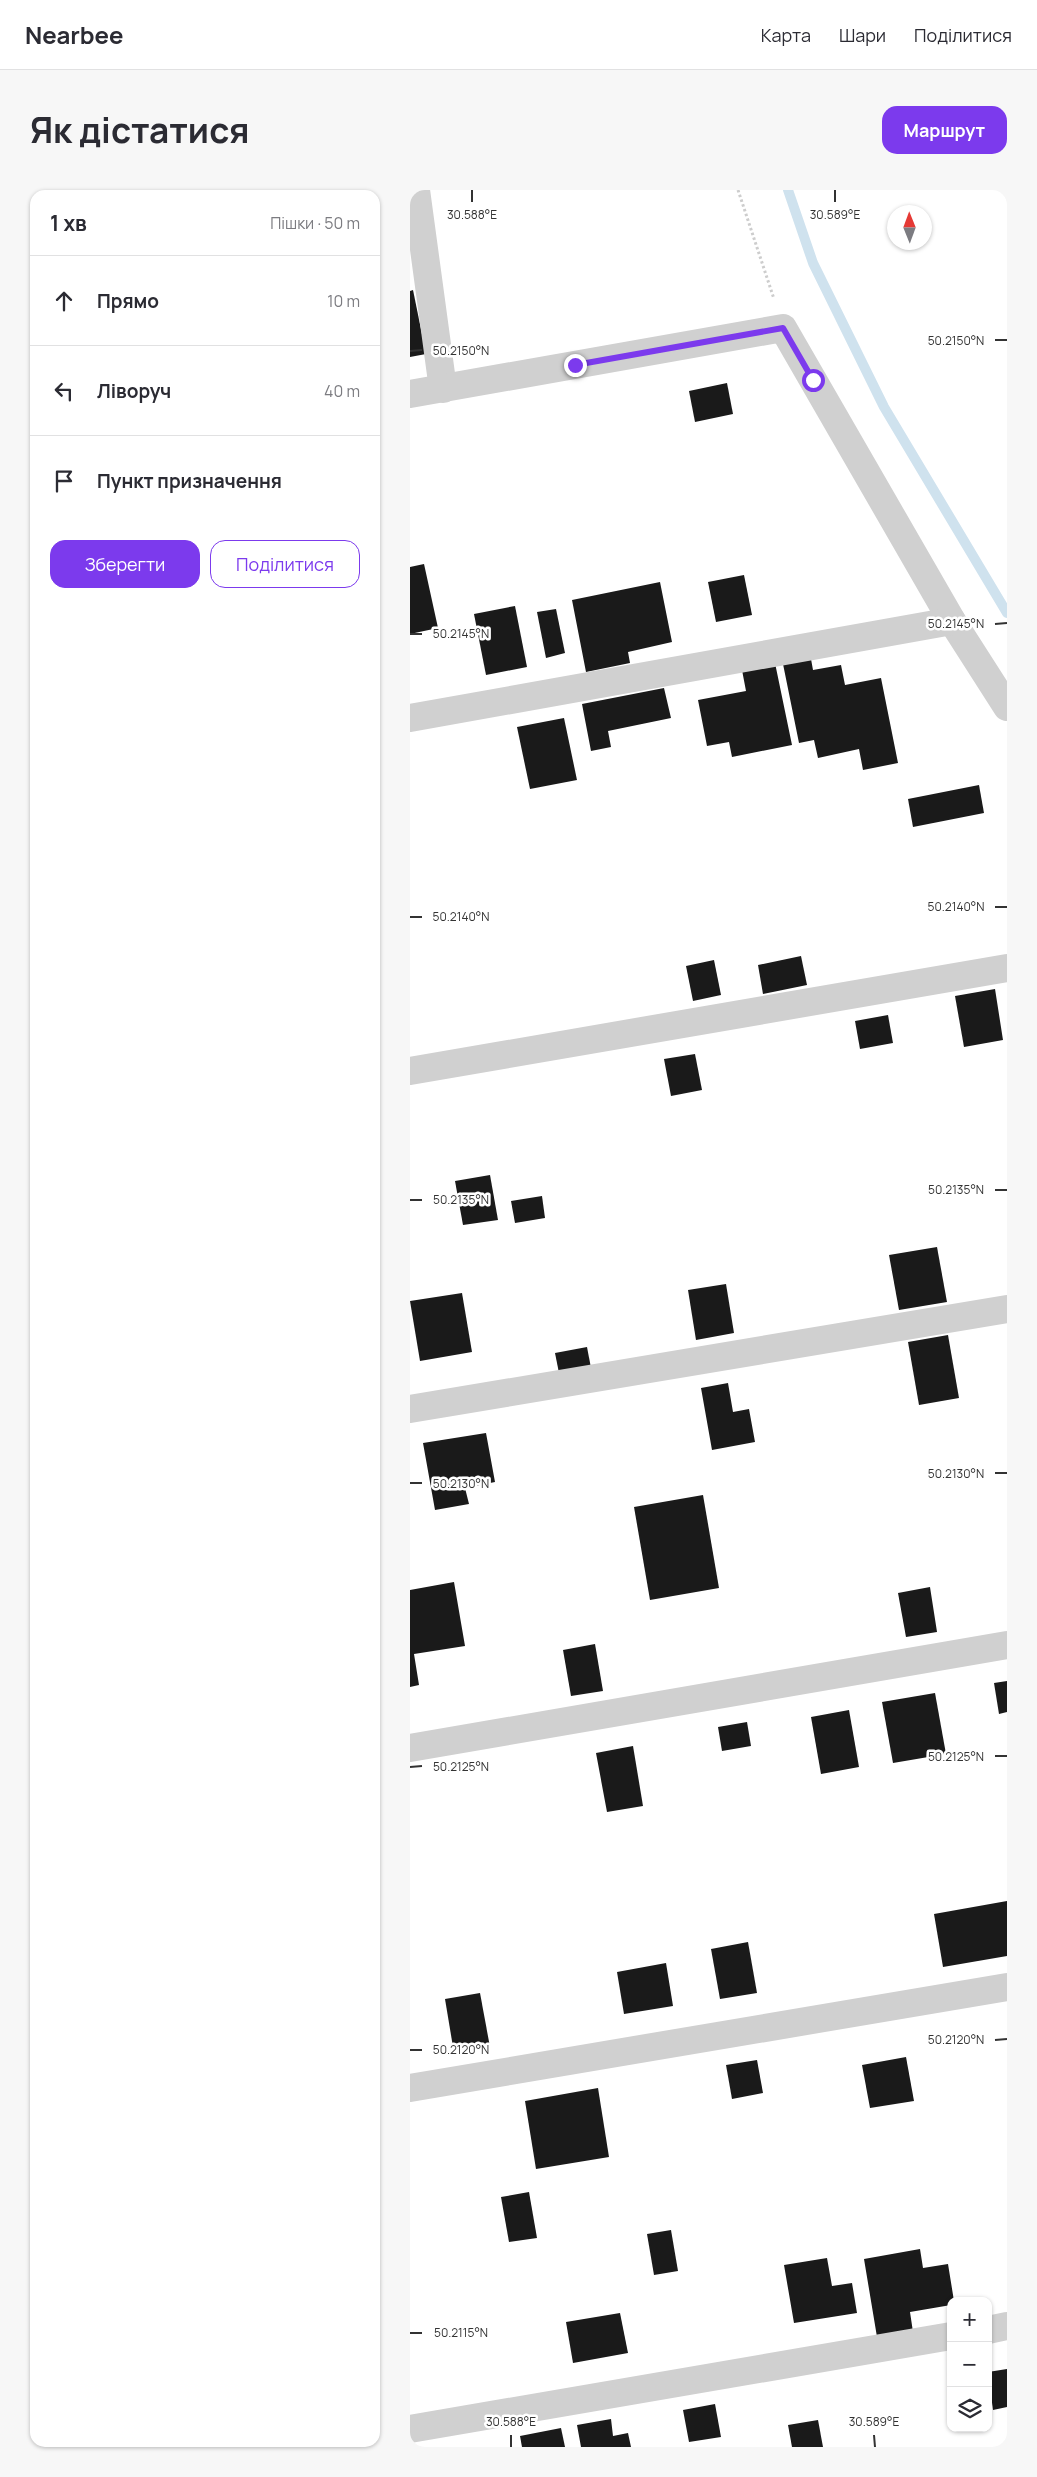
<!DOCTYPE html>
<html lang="uk">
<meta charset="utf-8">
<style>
:root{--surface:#fff;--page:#f7f7f7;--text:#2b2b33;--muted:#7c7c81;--line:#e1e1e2;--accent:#7c3aed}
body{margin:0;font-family:Manrope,sans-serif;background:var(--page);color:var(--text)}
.controls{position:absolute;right:15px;bottom:15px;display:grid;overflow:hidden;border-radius:10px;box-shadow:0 1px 4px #0004}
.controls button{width:45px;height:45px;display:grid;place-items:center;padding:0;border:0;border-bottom:1px solid var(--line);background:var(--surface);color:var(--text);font:25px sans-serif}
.compass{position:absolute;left:477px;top:15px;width:45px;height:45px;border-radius:50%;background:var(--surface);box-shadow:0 1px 4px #0004;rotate:359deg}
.stop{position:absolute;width:15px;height:15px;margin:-11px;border:4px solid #7c3aed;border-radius:50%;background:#fff}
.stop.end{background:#7c3aed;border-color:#fff;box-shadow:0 1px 5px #0008}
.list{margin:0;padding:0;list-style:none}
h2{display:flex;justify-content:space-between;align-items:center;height:65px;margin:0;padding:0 20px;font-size:21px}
h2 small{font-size:16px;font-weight:400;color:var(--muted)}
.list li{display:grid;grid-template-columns:32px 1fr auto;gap:15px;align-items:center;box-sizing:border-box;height:90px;padding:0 20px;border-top:1px solid var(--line)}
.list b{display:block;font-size:19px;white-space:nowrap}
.list em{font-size:16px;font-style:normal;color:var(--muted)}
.actions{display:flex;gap:10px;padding:15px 20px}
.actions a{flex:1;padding:11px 0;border:1px solid var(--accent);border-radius:15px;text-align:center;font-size:18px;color:var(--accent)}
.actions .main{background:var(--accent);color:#fff}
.icon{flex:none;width:28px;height:28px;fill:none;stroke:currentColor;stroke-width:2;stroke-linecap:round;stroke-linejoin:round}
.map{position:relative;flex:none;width:597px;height:2257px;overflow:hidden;border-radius:15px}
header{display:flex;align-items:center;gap:30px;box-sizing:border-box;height:70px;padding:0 25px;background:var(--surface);border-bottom:1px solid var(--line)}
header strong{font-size:24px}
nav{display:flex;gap:28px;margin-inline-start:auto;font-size:18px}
.intro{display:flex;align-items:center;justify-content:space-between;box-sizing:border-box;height:120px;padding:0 30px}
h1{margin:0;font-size:35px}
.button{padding:12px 22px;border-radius:15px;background:var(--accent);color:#fff;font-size:18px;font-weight:700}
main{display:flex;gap:30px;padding:0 30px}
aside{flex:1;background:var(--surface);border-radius:15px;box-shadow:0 1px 4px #0004}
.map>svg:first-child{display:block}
</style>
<header>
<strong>Nearbee</strong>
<nav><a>Карта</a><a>Шари</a><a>Поділитися</a></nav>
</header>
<div class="intro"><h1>Як дістатися</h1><a class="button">Маршрут</a></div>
<main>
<aside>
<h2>1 хв<small>Пішки · 50 m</small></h2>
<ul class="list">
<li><svg class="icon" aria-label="ahead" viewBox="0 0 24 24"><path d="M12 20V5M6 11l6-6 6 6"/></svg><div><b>Прямо</b></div><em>10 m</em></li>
<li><svg class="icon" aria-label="left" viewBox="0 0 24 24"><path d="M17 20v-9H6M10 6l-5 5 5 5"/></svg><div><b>Ліворуч</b></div><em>40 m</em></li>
<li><svg class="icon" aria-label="arrive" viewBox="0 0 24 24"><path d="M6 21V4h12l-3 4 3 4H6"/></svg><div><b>Пункт призначення</b></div></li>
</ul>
<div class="actions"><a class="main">Зберегти</a><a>Поділитися</a></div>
</aside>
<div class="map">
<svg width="597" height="2257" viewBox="0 0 597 2257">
<rect width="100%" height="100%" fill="#fff"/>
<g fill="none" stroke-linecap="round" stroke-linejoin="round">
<path stroke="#cfe2ee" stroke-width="10" d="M378,0L403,73L474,217L597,423"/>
</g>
<g fill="#1a1a1a">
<path d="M3,100L16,164L0,167V101Z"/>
<path d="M317,193L323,224L285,232L279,201Z"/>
<path d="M14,374L28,438L0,444V377Z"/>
<path d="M334,385L342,425L306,432L298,392Z"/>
<path d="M250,392L262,452L218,462L220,473L176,482L162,410Z"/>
<path d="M105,416L117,477L76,485L64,424Z"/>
<path d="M146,419L155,463L136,468L127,422Z"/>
<path d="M401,469L403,480L431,475L435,495L471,488L488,573L453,580L449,559L408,568L404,550L389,553L373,474Z"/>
<path d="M365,473L382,555L322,567L319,552L297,556L288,510L336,501L332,480Z"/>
<path d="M254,498L261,528L198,541L201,557L181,561L172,514Z"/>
<path d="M154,528L167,590L120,599L107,537Z"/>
<path d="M569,595L574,623L503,637L498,609Z"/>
<path d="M391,766L397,795L353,804L348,775Z"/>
<path d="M304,770L311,805L283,811L276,776Z"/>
<path d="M585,799L593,850L554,857L545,806Z"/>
<path d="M478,825L483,853L450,859L445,831Z"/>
<path d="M285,864L292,900L261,906L254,869Z"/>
<path d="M80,985L88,1030L53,1035L45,991Z"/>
<path d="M132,1006L135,1028L105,1033L101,1011Z"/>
<path d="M527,1057L537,1112L489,1120L479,1065Z"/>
<path d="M316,1094L324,1143L286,1150L278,1100Z"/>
<path d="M52,1103L62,1162L10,1171L0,1111Z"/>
<path d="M538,1145L549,1208L509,1215L498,1152Z"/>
<path d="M177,1157L181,1178L149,1183L145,1163Z"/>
<path d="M318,1193L323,1222L339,1219L345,1252L302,1260L291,1198Z"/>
<path d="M76,1243L85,1292L55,1298L59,1314L25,1320L13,1253Z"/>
<path d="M293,1305L309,1398L240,1410L224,1317Z"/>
<path d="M44,1392L55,1456L4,1464L9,1495L0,1497V1400Z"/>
<path d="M520,1397L527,1442L496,1447L488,1403Z"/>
<path d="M185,1454L193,1501L161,1506L153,1460Z"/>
<path d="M597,1491V1522L589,1524L584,1493Z"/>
<path d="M525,1503L536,1564L483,1573L472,1512Z"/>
<path d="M439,1520L449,1577L411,1584L401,1527Z"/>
<path d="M337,1532L341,1556L312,1561L308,1537Z"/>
<path d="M223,1556L233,1616L197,1622L186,1563Z"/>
<path d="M597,1711V1766L533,1777L524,1724Z"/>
<path d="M338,1752L347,1803L310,1809L301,1759Z"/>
<path d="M256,1773L263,1816L214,1824L207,1782Z"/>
<path d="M70,1803L80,1857L44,1863L35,1809Z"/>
<path d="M496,1867L504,1911L460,1918L452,1875Z"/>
<path d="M347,1870L353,1903L322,1909L316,1875Z"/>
<path d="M188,1898L199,1967L126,1979L115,1911Z"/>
<path d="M119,2002L127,2048L99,2052L91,2007Z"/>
<path d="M261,2040L268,2081L244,2085L237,2044Z"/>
<path d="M510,2059L513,2078L538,2074L544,2111H541V2115L500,2122L503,2142L467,2147L454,2069Z"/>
<path d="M417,2068L422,2096L442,2093L447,2123L384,2133L374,2075Z"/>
<path d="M210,2123L218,2163L163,2173L156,2132Z"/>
<path d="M597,2179V2217L583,2220L578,2182Z"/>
<path d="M305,2214L311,2247L279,2252L273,2220Z"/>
<path d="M201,2229L203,2246L218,2243L221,2257H171L167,2235Z"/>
<path d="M408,2230L413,2257H382L378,2235Z"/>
<path d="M151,2238L155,2257H112L110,2246Z"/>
</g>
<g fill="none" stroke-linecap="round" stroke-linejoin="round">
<path stroke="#cdcdcd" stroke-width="3" stroke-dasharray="2.5 2.5" stroke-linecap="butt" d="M328,0L364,109"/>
<g stroke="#d0d0d0" stroke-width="28">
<path d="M6,0L33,199"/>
<path d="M0,204L373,138L542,431L597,517"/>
<path d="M0,528L542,431"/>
<path d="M0,881L597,778"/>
<path d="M0,1219L597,1119"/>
<path d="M0,1558L597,1455"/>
<path d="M0,1898L597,1797"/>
<path d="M578,2140L597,2136"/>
<path d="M0,2239L541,2146"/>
</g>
</g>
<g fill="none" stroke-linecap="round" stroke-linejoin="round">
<path stroke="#7c3aed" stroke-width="6" d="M165,175L373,138L403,190"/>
</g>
<path fill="none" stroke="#333" stroke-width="2" d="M62,0V12M425,0V12M585,150H597M0,161L12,160M585,434L597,433M0,444H12M585,717H597M0,727H12M585,1000H597M0,1010H12M585,1283H597M0,1293H12M585,1566H597M0,1577L12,1576M585,1850L597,1849M0,1860H12M0,2143H12M101,2245V2257M464,2245L465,2257"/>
<g font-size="12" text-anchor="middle" fill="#333" stroke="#fff" stroke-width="5" stroke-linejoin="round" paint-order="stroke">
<text x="62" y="29">30.588°E</text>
<text x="425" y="29">30.589°E</text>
<text x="546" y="155">50.2150°N</text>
<text x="51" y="165">50.2150°N</text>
<text x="546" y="438">50.2145°N</text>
<text x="51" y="448">50.2145°N</text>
<text x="546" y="721">50.2140°N</text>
<text x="51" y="731">50.2140°N</text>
<text x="546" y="1004">50.2135°N</text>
<text x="51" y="1014">50.2135°N</text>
<text x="546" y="1288">50.2130°N</text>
<text x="51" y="1298">50.2130°N</text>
<text x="546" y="1571">50.2125°N</text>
<text x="51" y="1581">50.2125°N</text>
<text x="546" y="1854">50.2120°N</text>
<text x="51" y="1864">50.2120°N</text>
<text x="51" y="2147">50.2115°N</text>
<text x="101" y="2236">30.588°E</text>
<text x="464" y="2236">30.589°E</text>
</g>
</svg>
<div class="controls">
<button>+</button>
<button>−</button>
<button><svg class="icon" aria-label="layers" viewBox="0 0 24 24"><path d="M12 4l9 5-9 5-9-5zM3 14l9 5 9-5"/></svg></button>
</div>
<svg class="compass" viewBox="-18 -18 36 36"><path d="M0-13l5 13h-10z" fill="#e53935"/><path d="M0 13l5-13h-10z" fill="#7c7c81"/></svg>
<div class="stop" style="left:403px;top:190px"></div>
<div class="stop end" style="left:165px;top:175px"></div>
</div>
</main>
